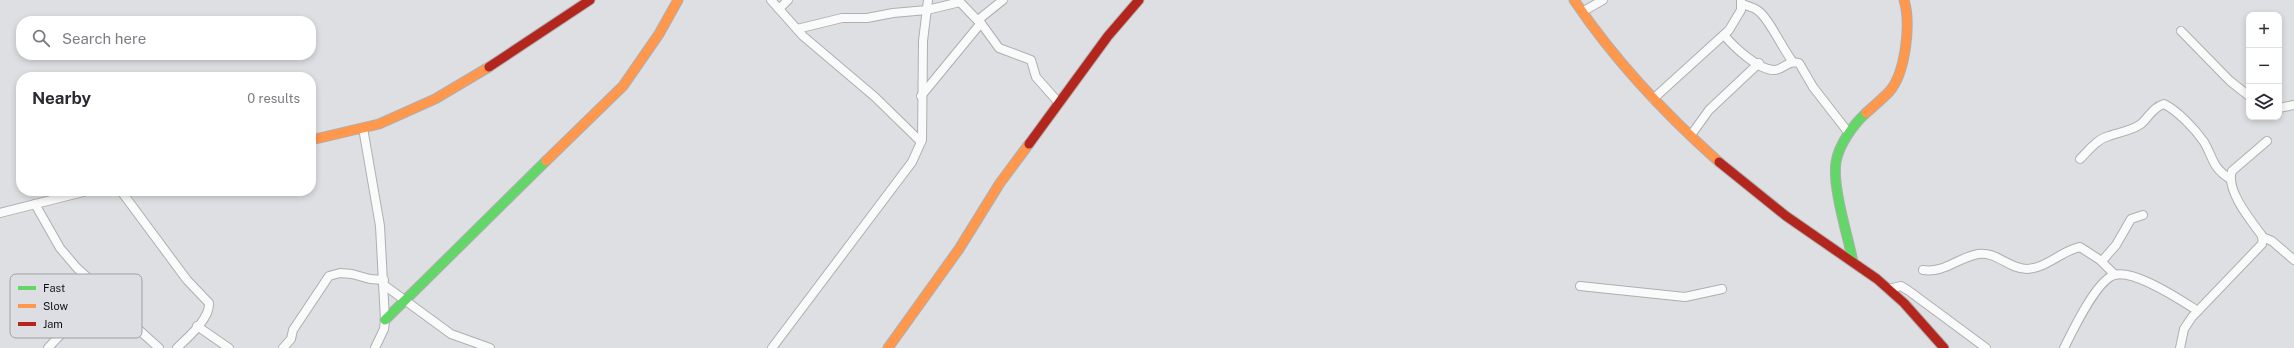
<!DOCTYPE html>
<meta charset="utf-8">
<style>
:root{--surface:#fff;--page:#f2f2f3;--text:#2b2b33;--muted:#7c7c81;--line:#e1e1e2}
body{margin:0;font-family:"Public Sans",sans-serif;background:var(--page);color:var(--text)}
.controls{position:absolute;right:12px;top:12px;display:grid;overflow:hidden;border-radius:8px;box-shadow:0 2px 6px #0003}
.controls button{width:36px;height:36px;display:grid;place-items:center;padding:0;border:0;border-bottom:1px solid var(--line);background:var(--surface);color:var(--text);font:20px sans-serif}
.list{margin:0;padding:0;list-style:none}
h2{display:flex;justify-content:space-between;align-items:center;height:52px;margin:0;padding:0 16px;font-size:17px}
h2 small{font-size:13px;font-weight:400;color:var(--muted)}
.icon{flex:none;width:22px;height:22px;fill:none;stroke:currentColor;stroke-width:2;stroke-linecap:round;stroke-linejoin:round}
.map{position:relative;flex:none;width:2294px;height:348px;overflow:hidden}
.search{position:absolute;background:var(--surface);box-shadow:0 2px 6px #0003;left:16px;top:16px;width:300px;height:44px;display:flex;align-items:center;gap:10px;box-sizing:border-box;padding:0 14px;border-radius:16px;color:var(--muted);font-size:15px}
.panel{position:absolute;background:var(--surface);box-shadow:0 2px 6px #0003;left:16px;top:72px;width:300px;height:124px;border-radius:16px}
.map>svg:first-child{display:block}
</style>
<div class="map">
<svg width="2294" height="348" viewBox="0 0 2294 348">
<rect width="100%" height="100%" fill="#dddfe2"/>
<g fill="none" stroke-linecap="round" stroke-linejoin="round">
<g stroke="#adafb1" stroke-width="10">
<g id="street">
<path d="M771,0L803,36L875,97L921,142"/>
<path d="M958,0L983,26L999,48L1031,60L1036,77L1059,103"/>
<path d="M1742,4C1747,6 1753,7 1757,10C1768,16 1783,50 1793,62"/>
<path d="M779,9L788,0"/>
<path d="M1582,12L1603,0"/>
<path d="M978,20L1003,0"/>
<path d="M797,29L842,18H867L893,13L927,10L960,2"/>
<path d="M2181,31L2230,81L2249,96"/>
<path d="M1724,35C1733,46 1759,71 1775,70C1784,69 1788,60 1799,63L1813,87L1848,132"/>
<path d="M921,96L981,23"/>
<path d="M1653,99L1729,30L1741,10V0"/>
<path d="M2279,108L2294,105"/>
<path d="M363,128L380,226L385,320L384,329L375,348"/>
<path d="M1691,135L1709,110L1759,63"/>
<path d="M2080,159C2089,150 2097,139 2109,136C2120,132 2131,131 2141,124C2149,117 2153,107 2164,104C2178,111 2195,129 2204,142C2214,159 2211,166 2230,179"/>
<path d="M121,191L187,280L209,303C210,319 188,337 177,348"/>
<path d="M35,204L60,248L77,268L120,307L138,329L159,348"/>
<path d="M0,213L87,191"/>
<path d="M2262,237L2272,241L2294,260"/>
<path d="M2102,261L2116,245L2131,219L2143,215"/>
<path d="M1923,270C1945,273 1957,258 1978,254C1996,251 2009,269 2027,269C2047,268 2061,251 2080,247L2100,260L2115,275"/>
<path d="M384,285L451,334L490,348"/>
<path d="M1580,286L1685,297L1722,289"/>
<path d="M1888,289L1901,286L1909,291L1986,348"/>
<path d="M197,326L229,348"/>
<path d="M48,348L101,291"/>
<path d="M283,348L291,339L293,330L329,276L340,273L352,274L370,279L384,280"/>
<path d="M772,348L912,162L922,140L923,41L928,0"/>
<path d="M2064,348C2073,330 2093,288 2110,277C2128,264 2182,301 2198,311"/>
<path d="M2180,348L2184,329L2192,317L2262,244L2263,237C2252,222 2225,190 2232,171L2267,141"/>
</g>
</g>
<g stroke="#adafb1" stroke-width="11">
<g id="fast">
<path d="M1853,262C1848,236 1832,187 1836,162C1839,144 1854,124 1866,113"/>
<path d="M385,320L546,161"/>
</g>
</g>
<g stroke="#adafb1" stroke-width="11">
<g id="slow">
<path d="M1574,0C1615,61 1664,113 1719,162"/>
<path d="M1866,113C1874,106 1882,99 1889,92C1906,73 1911,23 1904,0"/>
<path d="M311,140L379,124L435,99L489,67"/>
<path d="M546,161L623,86L659,34L678,0"/>
<path d="M888,348L959,249L1000,183L1029,144"/>
</g>
</g>
<g stroke="#adafb1" stroke-width="11">
<g id="jam">
<path d="M489,67L590,0"/>
<path d="M1029,144L1108,36L1139,0"/>
<path d="M1719,162L1786,216L1877,279L1904,303L1944,348"/>
</g>
</g>
<use href="#street" stroke="#fafafb" stroke-width="8"/>
<use href="#fast" stroke="#63d668" stroke-width="9"/>
<use href="#slow" stroke="#ff974d" stroke-width="9"/>
<use href="#jam" stroke="#b3261e" stroke-width="9"/>
</g>
<rect x="10" y="274" width="132" height="64" rx="6" fill="#dcdee3" stroke="#9fa1a5" stroke-width="1"/>
<rect x="18" y="286" width="18" height="4" fill="#63d668"/>
<rect x="18" y="304" width="18" height="4" fill="#ff974d"/>
<rect x="18" y="322" width="18" height="4" fill="#b3261e"/>
<g font-size="11" fill="#121315">
<text x="43" y="292">Fast</text>
<text x="43" y="310">Slow</text>
<text x="43" y="328">Jam</text>
</g>
</svg>
<div class="controls">
<button>+</button>
<button>−</button>
<button><svg class="icon" aria-label="layers" viewBox="0 0 24 24"><path d="M12 4l9 5-9 5-9-5zM3 14l9 5 9-5"/></svg></button>
</div>
<div class="search"><svg class="icon" aria-label="search" viewBox="0 0 24 24"><circle cx="10" cy="10" r="6"/><path d="M15 15l6 6"/></svg>Search here</div>
<section class="panel">
<h2>Nearby<small>0 results</small></h2>
<ul class="list">
</ul>
</section>
</div>
